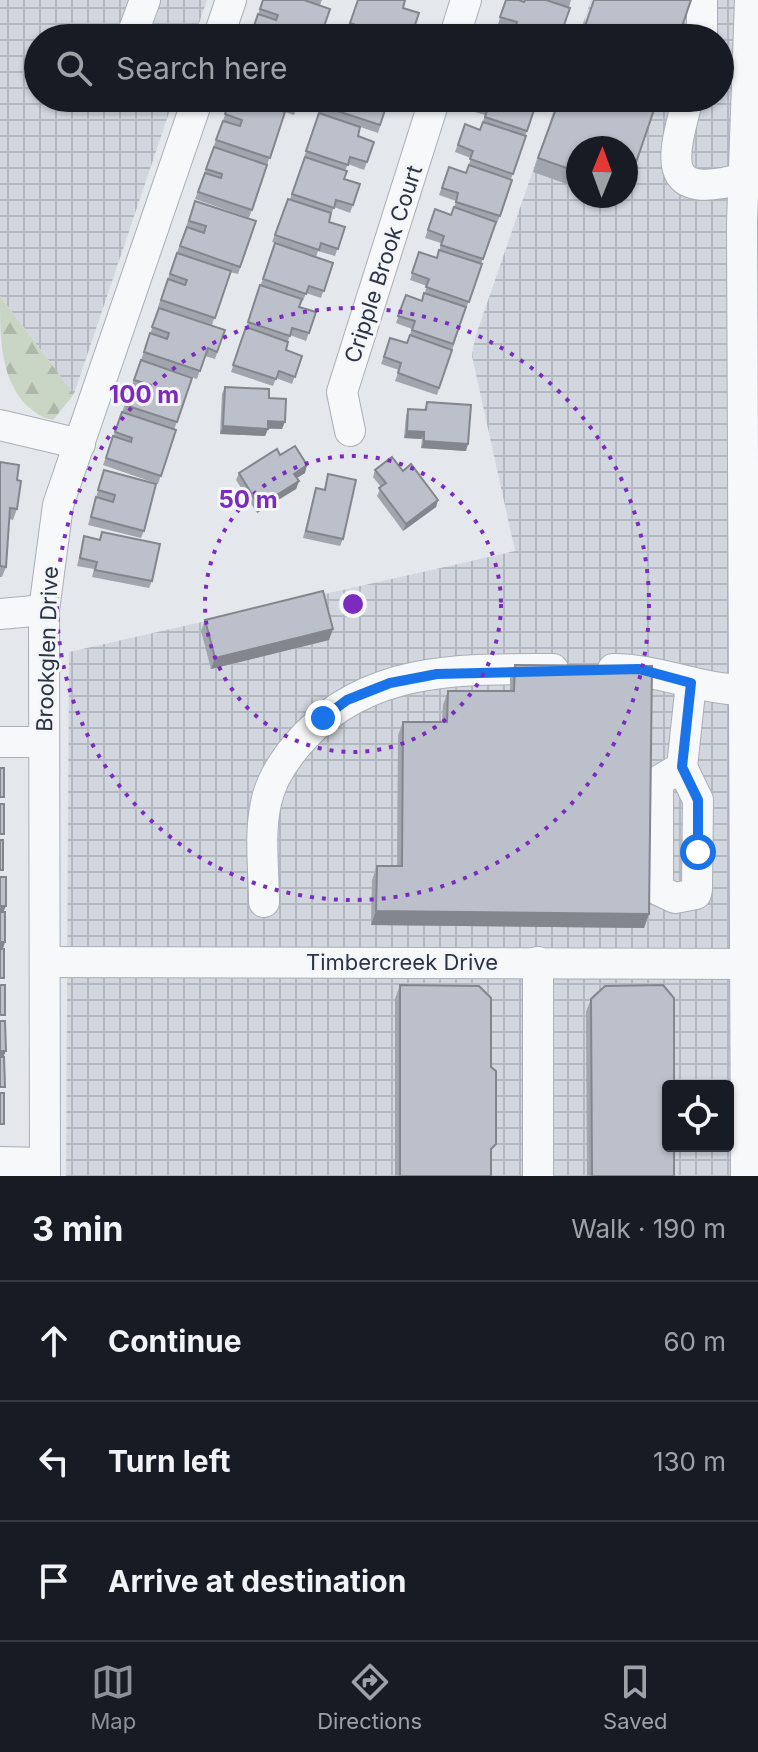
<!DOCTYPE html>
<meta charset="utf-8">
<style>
:root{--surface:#171b24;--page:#242831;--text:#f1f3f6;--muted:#9ea1a6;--line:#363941;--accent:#8c9099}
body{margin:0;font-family:Inter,sans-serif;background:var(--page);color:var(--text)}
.controls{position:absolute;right:24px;bottom:24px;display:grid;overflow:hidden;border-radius:8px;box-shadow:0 2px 6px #0004}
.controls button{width:72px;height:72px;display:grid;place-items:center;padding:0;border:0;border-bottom:2px solid var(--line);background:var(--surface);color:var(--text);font:40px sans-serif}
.compass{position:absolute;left:566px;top:136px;width:72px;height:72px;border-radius:50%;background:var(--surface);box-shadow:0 2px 6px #0004;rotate:1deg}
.stop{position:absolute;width:24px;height:24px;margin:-18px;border:6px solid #1a73e8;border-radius:50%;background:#fff}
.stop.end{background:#1a73e8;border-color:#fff;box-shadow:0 2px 8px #0008}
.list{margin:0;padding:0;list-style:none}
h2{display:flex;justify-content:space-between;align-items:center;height:104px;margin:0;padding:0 32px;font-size:34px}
h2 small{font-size:26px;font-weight:400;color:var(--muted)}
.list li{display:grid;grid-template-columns:52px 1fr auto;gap:24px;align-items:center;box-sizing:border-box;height:120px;padding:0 32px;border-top:2px solid var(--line)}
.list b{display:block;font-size:30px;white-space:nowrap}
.list em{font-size:26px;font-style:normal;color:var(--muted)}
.icon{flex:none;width:44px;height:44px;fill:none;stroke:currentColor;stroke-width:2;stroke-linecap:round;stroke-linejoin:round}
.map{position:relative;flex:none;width:758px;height:1176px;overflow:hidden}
.search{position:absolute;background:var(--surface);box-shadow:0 2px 6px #0004;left:24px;right:24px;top:24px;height:88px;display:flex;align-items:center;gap:20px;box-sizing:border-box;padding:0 28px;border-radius:44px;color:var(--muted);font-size:30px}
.sheet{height:464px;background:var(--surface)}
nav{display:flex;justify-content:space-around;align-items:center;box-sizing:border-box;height:112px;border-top:2px solid var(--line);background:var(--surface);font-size:22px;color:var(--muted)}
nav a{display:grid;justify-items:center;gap:4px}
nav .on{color:var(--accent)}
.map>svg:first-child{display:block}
</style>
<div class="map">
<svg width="758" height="1176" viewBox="0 0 758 1176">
<defs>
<pattern id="industrial-grid" width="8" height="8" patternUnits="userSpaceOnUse" patternTransform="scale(2)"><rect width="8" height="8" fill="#d2d6de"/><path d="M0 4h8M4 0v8" fill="none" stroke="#b4b8c0"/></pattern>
<pattern id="forest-firs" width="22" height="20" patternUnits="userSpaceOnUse" patternTransform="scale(2)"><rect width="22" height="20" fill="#c9d6c5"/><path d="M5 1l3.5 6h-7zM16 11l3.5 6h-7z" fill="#adb8ab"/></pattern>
</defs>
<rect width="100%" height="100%" fill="#e4e7ec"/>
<g fill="url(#industrial-grid)" fill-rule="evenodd">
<path d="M0,0H207L194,38H38V98H174L74,394L0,296Z"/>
<path d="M591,0H758V1176H66L69,652L515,551L472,356L475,338L558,98H720V38H578ZM578,148H626V196H578ZM668,1086H728V1146H668Z"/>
</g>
<path fill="url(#forest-firs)" d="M0,296L74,394L53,420C41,418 35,412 26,405C0,377 0,337 0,296Z"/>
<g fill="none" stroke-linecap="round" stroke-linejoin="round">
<g stroke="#a9aeb7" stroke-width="32">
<g id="minor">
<path d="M131,38L145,0"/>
<path d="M218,38L231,0"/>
<path d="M454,38L466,0"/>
<path d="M702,38V0"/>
<path d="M688,98C672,159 659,202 744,178"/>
<path d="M0,425L80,444"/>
<path d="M350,431L342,392L435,98"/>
<path d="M0,614L44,610"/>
<path d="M613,669C658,669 698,689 744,690"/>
<path d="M0,742H44"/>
<path d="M682,767L660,780L658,787V890L675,898L696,894L697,889L698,800L682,767L691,683"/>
<path d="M264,902C264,871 259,834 266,803C271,778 288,754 306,735C372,666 463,669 553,669"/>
<path d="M46,962L758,964"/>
<path d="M0,1162L45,1163"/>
<path d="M45,1176L44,610L58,505L198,98"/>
<path d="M538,1176V962"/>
<path d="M746,1176L742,223L750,0"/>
</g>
</g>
<use href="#minor" stroke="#f7f8fa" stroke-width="30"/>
</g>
<g fill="#a1a5ae">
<path d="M263,0H322L320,5V38H250Z"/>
<path d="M358,0L403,8L419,13L411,38H398L393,36L392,38H345Z"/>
<path d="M506,0L524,2L525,0H571L563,28L570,38H512L515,30L498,24Z"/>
<path d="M231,98L285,112L249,218L195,199Z"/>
<path d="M244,98H300L294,115Z"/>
<path d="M324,98H389L378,133L319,113Z"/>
<path d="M472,98H538L511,179L500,216L497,223H495L437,395L395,381L399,370L381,364L390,338L407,343L412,329L396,323L406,295L422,301L427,286L410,280L419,252L437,258L439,252L441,243L425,238L435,209L452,215L456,201L439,195L449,167L466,173L471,158L455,152L465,124L480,130L485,115L468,110Z"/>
<path d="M559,98H658L626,192V148H578V188L533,172Z"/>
<path d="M319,113L358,136L374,142L364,170L348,164L345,171L344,179L353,205L350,213L334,207L331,215L329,222L345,227L335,256L318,251L316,257L333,263L321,298L306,293L303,301L302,300L299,307L316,312L306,341L290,335L288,341L286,350L302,356L292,384L276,378L273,386L231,372L275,243L272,242L288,199H290Z"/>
<path d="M601,196H624L622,203Z"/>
<path d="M195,201L256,221L238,274L230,272L212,325L158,307Z"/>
<path d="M159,308L225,330L215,359L205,356L197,379L141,360Z"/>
<path d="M141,360L192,378L174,430H176L158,484L103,465Z"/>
<path d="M225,387L269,398L282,429H268L265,436L220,434L222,394Z"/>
<path d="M427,402L466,451L421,448L422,439L404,438L406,416L408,409L424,410Z"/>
<path d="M280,455L305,473L297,478L299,481L296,489L257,513L236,480L239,473Z"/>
<path d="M0,462L17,480V509L13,520L9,519L6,567L2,577H0Z"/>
<path d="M104,470L144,531L141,538L88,525Z"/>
<path d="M375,470L403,471L438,500L436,507L403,531L377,496L381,487L373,477Z"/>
<path d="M328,474L343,539L340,546L303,538L316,488L324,490Z"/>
<path d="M102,532L152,581L149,588L92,577L94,569L77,566L84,536L99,540Z"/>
<path d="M205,620L329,640L211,669L201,631Z"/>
<path d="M515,665L649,914L644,928L371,925L372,880L377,866H397L398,735L403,722H442L443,705L448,691H510V678Z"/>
<path d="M400,985L491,1158V1176H395V999Z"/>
<path d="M591,999L674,1176H587L586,1012Z"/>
</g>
<g fill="#83868d">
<path d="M268,421L285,422L282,429L266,428Z"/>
<path d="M223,426L268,429L265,436L220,434Z"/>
<path d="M407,431L424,432L422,439L404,438Z"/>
<path d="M424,441L468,444L466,451L421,448Z"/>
<path d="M307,465L305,473L292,481L294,474Z"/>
<path d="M299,481L296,489L257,513L259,506Z"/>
<path d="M438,500L436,507L403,531L406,524Z"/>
<path d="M333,629L329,640L211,669L215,658Z"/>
<path d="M0,906H6L3,913H0Z"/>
<path d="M376,911L649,914L644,928L371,925Z"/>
<path d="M0,942H5L3,949H0Z"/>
<path d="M0,1051H6L3,1058H0Z"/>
</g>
<g fill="#bbc0ca" stroke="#83868d" stroke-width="2">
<path d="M263,0H304L330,9L320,38H261L251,35L258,14L276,20L278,15L260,9Z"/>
<path d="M358,0H405L403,8L419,13L412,34L396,29L393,37L350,23Z"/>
<path d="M506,0H519L524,2L525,0H546L570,8L563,28L573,31L570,38H535L514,31L517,22L500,17Z"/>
<path d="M594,0H691L678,38H581Z"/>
<path d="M348,28L377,38H345Z"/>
<path d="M231,98H242L285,112L270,158L216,140L223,121L240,126L242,120L225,114Z"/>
<path d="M268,98H300L297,108Z"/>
<path d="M324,98H389L380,125L322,106Z"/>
<path d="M473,98H538L527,131L485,117L488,108L471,102Z"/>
<path d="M560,98H658L627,189L626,148H578V172L538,158Z"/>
<path d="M319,113L360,127L358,136L374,142L367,162L350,157L348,165L306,151Z"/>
<path d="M483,122L526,136L513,174L470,159L473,151L458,145L465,124L480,130Z"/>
<path d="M214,147L267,165L252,210L198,192L205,173L221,178L222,174L206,169Z"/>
<path d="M305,157L347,171L344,179L360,184L353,205L336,200L334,208L292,194Z"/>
<path d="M469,165L512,180L500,216L456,202L458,193L442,188L449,167L466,173Z"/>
<path d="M288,199L331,213L329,222L345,227L338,249L321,243L319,250L275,235Z"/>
<path d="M195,201L256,221L240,267L180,246L187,227L204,233L206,226L189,221Z"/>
<path d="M454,207L496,222L483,259L441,245L444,236L428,230L435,209L451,215Z"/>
<path d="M275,243L333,263L324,291L309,286L306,294L263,279Z"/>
<path d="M439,250L482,264L469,302L426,287L429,279L412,273L419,252L437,258Z"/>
<path d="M177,253L231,271L215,318L161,300L168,279L185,285L187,280L170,274Z"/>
<path d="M260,285L302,299L299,307L316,312L309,333L292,328L290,336L248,322Z"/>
<path d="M424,293L466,307L453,344L412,330L415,321L398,316L406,295L422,301Z"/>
<path d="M159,308L225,330L217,352L208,348L200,371L144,352L150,333L167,339L169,333L152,327Z"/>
<path d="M246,327L288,342L286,350L302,356L295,377L279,371L276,379L233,365Z"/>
<path d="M410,335L452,350L439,388L398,373L401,363L384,357L390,338L407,343Z"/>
<path d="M141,360L192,378L177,422L125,405L132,386L149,392L151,385L134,380Z"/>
<path d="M225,387L269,389V398L286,399L285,422L268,421V429L223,426Z"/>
<path d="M427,402L471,405L468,444L424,441V432L407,431L408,409L426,410Z"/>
<path d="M122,412L176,430L161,476L106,458L113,436L131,442L132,438L115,432Z"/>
<path d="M295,446L307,465L294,474L299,481L259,506L239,473L277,449L280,455Z"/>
<path d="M392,457L403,471L411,464L438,500L406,524L379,488L386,483L375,470Z"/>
<path d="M0,462L19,465L17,480L21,481L17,509L10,508L6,567L0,566Z"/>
<path d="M104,470L156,484L144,531L91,517L96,497L113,502L115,495L98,490Z"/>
<path d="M328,474L356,480L343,539L306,531L316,488L325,490Z"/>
<path d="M102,532L160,544L152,581L95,570L97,562L80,558L84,536L100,540Z"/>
<path d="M323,591L333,629L215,658L205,620Z"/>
<path d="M515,665L652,666L649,914L376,911L377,866H402L403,722H447L448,691H514Z"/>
<rect x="0" y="768" width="4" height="29"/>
<rect x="0" y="804" width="4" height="30"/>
<rect x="0" y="840" width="3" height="30"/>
<rect x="0" y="877" width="6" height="29"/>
<rect x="0" y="912" width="5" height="30"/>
<rect x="0" y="949" width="4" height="29"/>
<rect x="0" y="985" width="5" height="30"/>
<path d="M400,985L479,986L491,998V1067L496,1071V1144L491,1149V1176H400Z"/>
<path d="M663,985L674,998V1086H668V1146H674V1176H592L591,999L605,986Z"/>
<path d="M0,1021H5L6,1051H0Z"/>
<path d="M0,1057H4L5,1087H0Z"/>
<rect x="0" y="1093" width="4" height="31"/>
</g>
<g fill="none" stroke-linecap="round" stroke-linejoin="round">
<path stroke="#1a73e8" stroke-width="10" d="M323,718L347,700L390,683L437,674L639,669L691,683L682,767L698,800V852"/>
</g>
<g fill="none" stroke="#7b2cbf" stroke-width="4" stroke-dasharray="4 8">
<circle cx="353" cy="604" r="148"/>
<circle cx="353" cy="604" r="296"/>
</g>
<g text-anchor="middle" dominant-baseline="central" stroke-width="6" stroke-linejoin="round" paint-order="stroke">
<g font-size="22" fill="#2b3445" stroke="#f4f6f9">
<text transform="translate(383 264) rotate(-72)">Cripple Brook Court</text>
<text transform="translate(47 649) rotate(-88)">Brookglen Drive</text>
<text x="402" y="962">Timbercreek Drive</text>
</g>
</g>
<circle cx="353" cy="604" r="12" fill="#7b2cbf" stroke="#f4f6f9" stroke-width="4"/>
<g font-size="24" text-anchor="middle" font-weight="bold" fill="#7b2cbf" stroke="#f4f6f9" stroke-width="6" stroke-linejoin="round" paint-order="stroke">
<text x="144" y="403">100 m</text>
<text x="248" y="508">50 m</text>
</g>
</svg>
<div class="controls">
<button><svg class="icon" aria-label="locate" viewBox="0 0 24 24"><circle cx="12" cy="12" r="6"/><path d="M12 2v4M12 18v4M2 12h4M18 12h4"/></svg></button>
</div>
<svg class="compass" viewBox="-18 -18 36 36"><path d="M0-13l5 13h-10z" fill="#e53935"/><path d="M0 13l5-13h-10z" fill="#9ea1a6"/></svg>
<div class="stop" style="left:698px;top:852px"></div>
<div class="stop end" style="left:323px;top:718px"></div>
<div class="search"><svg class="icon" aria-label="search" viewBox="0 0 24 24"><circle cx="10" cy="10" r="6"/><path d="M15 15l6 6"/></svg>Search here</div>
</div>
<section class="sheet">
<h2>3 min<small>Walk · 190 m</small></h2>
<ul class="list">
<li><svg class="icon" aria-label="ahead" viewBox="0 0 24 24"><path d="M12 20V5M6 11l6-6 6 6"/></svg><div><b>Continue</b></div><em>60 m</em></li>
<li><svg class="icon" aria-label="left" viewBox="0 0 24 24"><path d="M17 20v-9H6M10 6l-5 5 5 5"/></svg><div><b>Turn left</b></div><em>130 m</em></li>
<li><svg class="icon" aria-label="arrive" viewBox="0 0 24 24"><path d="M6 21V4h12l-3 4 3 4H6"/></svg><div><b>Arrive at destination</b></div></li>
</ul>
</section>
<nav>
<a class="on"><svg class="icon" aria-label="map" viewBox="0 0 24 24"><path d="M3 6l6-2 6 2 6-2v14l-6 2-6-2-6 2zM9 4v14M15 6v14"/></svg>Map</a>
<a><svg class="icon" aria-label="directions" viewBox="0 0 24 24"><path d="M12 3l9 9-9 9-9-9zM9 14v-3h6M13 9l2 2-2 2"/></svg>Directions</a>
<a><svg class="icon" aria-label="saved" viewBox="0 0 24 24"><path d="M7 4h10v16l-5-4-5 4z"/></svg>Saved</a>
</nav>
